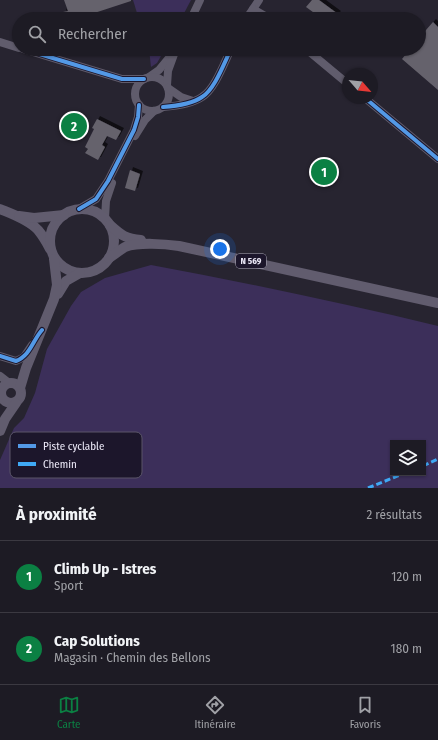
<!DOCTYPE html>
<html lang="fr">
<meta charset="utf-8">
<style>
:root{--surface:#1d1b24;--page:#25242c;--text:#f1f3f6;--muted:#a0a1a6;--line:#3b3941;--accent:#0b8043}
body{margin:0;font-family:"Fira Sans Condensed",sans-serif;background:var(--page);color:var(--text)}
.controls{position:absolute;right:12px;bottom:12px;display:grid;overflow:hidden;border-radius:0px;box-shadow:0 1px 3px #0004}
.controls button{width:36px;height:36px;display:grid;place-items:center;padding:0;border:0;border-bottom:1px solid var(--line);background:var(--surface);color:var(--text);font:20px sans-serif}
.compass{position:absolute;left:342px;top:68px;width:36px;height:36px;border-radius:50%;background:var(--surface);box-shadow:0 1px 3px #0004;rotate:118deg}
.you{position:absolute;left:220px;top:249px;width:14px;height:14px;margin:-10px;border:3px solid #fff;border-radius:50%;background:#1a73e8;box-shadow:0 0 0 6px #1a73e833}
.badge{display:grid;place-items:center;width:26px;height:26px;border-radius:50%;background:var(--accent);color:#fff;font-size:13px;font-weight:700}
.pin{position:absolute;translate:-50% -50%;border:2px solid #fff;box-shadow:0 1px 4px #0006}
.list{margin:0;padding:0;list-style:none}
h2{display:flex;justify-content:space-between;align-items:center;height:52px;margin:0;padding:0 16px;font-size:17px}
h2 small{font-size:13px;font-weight:400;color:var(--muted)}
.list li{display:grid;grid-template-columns:26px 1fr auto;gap:12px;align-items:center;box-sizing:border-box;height:72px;padding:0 16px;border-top:1px solid var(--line)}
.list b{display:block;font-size:15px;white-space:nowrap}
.list p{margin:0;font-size:13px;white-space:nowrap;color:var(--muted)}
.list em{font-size:13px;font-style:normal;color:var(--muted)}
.icon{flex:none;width:22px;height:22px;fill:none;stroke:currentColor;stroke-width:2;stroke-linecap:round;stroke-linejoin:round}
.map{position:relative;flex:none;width:438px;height:488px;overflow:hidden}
.search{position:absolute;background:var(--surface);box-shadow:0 1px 3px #0004;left:12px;right:12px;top:12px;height:44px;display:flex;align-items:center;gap:10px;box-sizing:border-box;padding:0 14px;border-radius:22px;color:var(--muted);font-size:15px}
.sheet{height:196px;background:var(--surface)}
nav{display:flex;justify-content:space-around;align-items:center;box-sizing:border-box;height:56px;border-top:1px solid var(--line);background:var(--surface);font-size:11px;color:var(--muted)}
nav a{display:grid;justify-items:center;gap:2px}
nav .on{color:var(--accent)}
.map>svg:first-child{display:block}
</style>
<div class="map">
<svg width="438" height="488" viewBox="0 0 438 488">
<defs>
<filter id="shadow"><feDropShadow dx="3" dy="-3" stdDeviation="0" flood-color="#0009"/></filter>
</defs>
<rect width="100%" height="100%" fill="#272430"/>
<g fill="#3c2f5a" fill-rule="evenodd">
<path d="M133,0H191L181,19H153L137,13Z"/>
<path d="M149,49H165L157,63L151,67Z"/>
<path d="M151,265C248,283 343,303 438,326V488H0V460L14,428L24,418L35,393L47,349L71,306L81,292L105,278ZM393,443H423V473H393Z"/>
</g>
<g fill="#65626c" filter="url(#shadow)">
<path d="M64,0H131V1L76,19H66L63,12L68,11Z"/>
<path d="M312,0H319L338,14L337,15L342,19H314L317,15L306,7Z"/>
<path d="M433,22L438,27V90L402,59L410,49H419V38Z"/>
<path d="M97,119L121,131L116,140L107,136L102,145L105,147L98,160L85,153L88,149L85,147L94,129L92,128Z"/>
<path d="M130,170L140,174L135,191L125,188Z"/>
</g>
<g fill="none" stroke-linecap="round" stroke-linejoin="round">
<g stroke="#605c6c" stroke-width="8">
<path d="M253,9L259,0"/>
<path d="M191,19L200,0"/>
<path d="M246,19L253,9L270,19"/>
<path d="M0,42L19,48"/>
<path d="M23,49L122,79H144"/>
<path d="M306,49L348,84"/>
<path d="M149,77L159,70L173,53"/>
<circle cx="152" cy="94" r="17"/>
<path d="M167,85L168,71L176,49"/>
<path d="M168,88L181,97L193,101"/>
<path d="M365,98L438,159"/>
<path d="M163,107C176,106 192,104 202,97C215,89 224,63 231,49"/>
<path d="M135,136L145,120L154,111"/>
<path d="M79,209L96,199L108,181L134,130L138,117L139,105"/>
<path d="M105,219L106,201L112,183"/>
<path d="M0,356L16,361L24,357L32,345"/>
<path d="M0,376L9,383"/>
<path d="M0,387L1,390"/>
</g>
<g stroke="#615c6e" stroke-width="10">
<path d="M0,209C12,214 29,220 38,230C43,236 47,243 50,249"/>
<circle cx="82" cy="241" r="32"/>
<path d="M19,216L34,218L64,215"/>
<path d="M110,225C121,235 126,239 141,240"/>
<path d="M109,258C115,254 120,250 125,247C139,242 165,244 179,246L438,303"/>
<path d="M58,294L66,281L80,273"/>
<circle cx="11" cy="393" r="10"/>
<path d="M20,388L26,368L54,299L57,285L54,259"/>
<path d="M0,431L5,419L16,403"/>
</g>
<g stroke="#3fa9f5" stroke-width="3" stroke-dasharray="6 3" stroke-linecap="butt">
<path d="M423,466L438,459"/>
<path d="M368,488L405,473"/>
</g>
<g stroke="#1c162b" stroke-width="6">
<g id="cycleway">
<path d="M23,49L122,79H144"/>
<path d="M365,98L438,159"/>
<path d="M163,107C176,106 192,104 202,97C215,89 224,63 231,49"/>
<path d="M79,209L96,199L108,181L134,130L138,117L139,105"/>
<path d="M0,356L16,361C30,356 33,340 42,330"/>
</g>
</g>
<use href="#cycleway" stroke="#5399e6" stroke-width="4"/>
</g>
<g text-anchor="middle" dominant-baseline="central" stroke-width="4" stroke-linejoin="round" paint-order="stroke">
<rect fill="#1c162b" stroke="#aeaaba" stroke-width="1" x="236" y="254" width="30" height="14" rx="3"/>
<g font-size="9" font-weight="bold" fill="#ece9f8">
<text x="251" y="261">N 569</text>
</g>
</g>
<rect x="10" y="432" width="132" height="46" rx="6" fill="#1c162b" stroke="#5a5568" stroke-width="1"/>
<rect x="18" y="444" width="18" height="4" fill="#5399e6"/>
<rect x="18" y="462" width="18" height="4" fill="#3fa9f5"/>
<g font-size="11" fill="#ece9f8">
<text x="43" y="450">Piste cyclable</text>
<text x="43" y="468">Chemin</text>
</g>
</svg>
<div class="controls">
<button><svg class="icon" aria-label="layers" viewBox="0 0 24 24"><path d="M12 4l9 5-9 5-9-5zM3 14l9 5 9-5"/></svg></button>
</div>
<svg class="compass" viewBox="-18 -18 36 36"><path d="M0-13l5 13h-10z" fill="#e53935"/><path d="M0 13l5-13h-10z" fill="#a0a1a6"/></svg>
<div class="you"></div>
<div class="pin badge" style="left:324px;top:172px">1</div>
<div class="pin badge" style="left:74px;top:126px">2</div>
<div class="search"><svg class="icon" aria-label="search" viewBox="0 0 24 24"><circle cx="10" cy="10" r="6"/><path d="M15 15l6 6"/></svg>Rechercher</div>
</div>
<section class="sheet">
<h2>À proximité<small>2 résultats</small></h2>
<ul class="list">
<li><span class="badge">1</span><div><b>Climb Up - Istres</b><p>Sport</p></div><em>120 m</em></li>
<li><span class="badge">2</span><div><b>Cap Solutions</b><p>Magasin · Chemin des Bellons</p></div><em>180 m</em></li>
</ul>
</section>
<nav>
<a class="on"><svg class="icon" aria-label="map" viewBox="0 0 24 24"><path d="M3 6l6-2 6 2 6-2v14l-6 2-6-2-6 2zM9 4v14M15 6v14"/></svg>Carte</a>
<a><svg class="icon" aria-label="directions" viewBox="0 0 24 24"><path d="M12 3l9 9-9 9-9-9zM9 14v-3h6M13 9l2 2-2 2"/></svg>Itinéraire</a>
<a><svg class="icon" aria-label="saved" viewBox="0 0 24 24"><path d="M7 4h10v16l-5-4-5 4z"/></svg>Favoris</a>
</nav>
